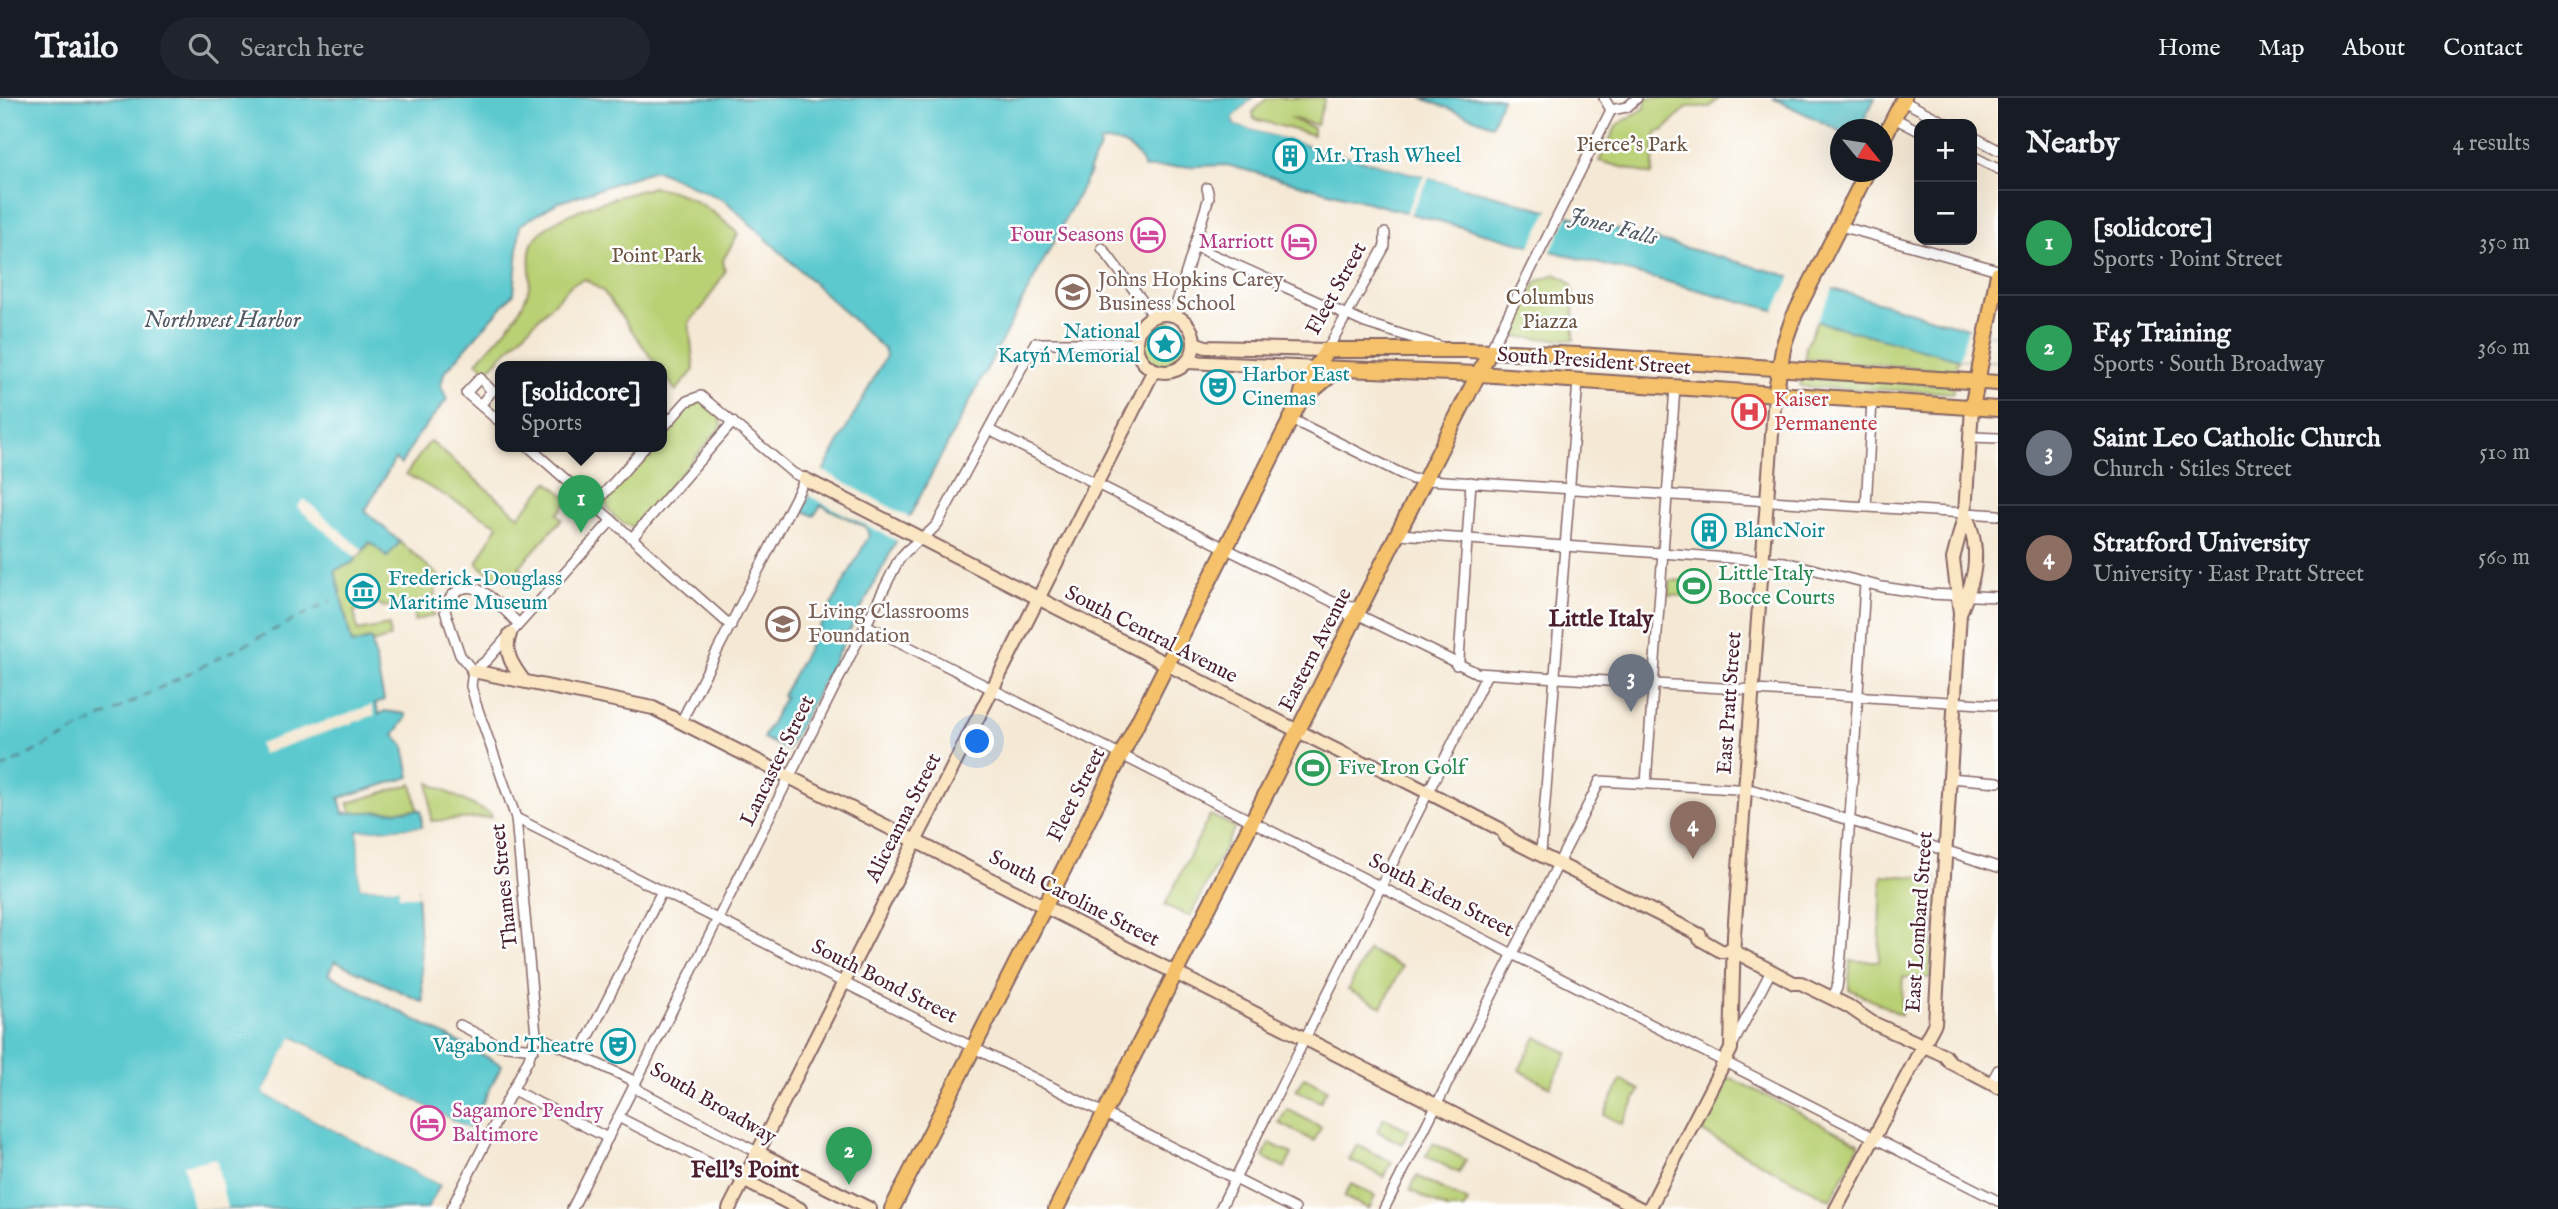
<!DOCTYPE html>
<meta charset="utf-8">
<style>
:root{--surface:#171b24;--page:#20242c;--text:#f1f3f6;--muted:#9ea1a6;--line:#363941;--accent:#c8321e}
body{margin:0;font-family:"IM FELL English",serif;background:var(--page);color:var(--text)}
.controls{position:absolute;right:21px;top:21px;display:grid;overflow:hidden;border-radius:14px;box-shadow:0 7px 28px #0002}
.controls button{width:63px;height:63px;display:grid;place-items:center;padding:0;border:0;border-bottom:2px solid var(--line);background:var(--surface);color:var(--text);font:35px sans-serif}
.compass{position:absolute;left:1830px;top:21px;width:63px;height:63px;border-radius:50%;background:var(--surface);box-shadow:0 7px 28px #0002;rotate:120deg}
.you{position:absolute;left:978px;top:644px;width:24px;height:24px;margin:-18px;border:5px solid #fff;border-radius:50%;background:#1a73e8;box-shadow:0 0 0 10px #1a73e833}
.badge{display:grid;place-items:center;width:46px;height:46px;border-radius:50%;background:var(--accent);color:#fff;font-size:23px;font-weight:700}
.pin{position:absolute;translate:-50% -58px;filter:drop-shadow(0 2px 4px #0008)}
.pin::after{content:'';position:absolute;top:37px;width:24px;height:21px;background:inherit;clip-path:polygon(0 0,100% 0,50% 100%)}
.popup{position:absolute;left:495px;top:263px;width:172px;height:91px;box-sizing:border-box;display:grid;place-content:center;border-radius:14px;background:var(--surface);filter:drop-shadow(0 2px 5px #0005);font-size:23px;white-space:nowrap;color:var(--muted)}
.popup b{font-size:26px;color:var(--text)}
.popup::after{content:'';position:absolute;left:50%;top:100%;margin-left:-14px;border:14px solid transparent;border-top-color:var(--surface)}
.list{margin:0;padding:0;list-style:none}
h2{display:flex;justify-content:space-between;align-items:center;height:91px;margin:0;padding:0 28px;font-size:30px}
h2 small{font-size:23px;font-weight:400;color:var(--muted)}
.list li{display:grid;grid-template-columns:46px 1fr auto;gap:21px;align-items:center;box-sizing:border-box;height:105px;padding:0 28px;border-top:2px solid var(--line)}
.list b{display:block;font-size:26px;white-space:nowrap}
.list p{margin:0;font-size:23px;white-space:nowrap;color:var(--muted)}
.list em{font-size:23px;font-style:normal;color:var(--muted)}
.icon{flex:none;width:38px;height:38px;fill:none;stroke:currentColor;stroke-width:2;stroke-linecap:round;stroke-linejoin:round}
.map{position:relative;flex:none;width:1998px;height:1111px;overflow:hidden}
header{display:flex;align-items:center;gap:42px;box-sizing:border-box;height:98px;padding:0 35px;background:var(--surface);border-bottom:2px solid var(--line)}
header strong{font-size:33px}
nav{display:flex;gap:38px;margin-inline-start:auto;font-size:24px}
.search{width:490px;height:63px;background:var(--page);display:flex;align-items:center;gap:18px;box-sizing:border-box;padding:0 24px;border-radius:38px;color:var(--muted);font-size:26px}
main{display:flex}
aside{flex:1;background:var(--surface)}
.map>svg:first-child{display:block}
</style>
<header>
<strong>Trailo</strong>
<div class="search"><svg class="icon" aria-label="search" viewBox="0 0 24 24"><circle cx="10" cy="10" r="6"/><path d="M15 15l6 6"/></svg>Search here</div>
<nav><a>Home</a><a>Map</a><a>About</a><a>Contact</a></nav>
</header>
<main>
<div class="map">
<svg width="1998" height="1111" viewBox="0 0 1998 1111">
<rect width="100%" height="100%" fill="#fff"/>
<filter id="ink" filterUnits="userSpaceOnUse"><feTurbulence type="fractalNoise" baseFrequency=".0143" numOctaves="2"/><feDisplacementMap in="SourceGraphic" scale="14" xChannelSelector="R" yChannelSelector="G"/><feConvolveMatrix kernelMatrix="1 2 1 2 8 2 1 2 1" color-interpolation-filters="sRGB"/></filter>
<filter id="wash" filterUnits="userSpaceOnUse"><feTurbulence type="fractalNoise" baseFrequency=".00686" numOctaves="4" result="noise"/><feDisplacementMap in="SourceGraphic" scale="28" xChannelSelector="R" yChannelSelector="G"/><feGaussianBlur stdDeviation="1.57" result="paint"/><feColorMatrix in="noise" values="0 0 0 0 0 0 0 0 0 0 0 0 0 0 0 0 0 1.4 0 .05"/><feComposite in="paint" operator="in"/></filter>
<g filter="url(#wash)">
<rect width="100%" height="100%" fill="#f5e9d5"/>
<g fill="#b9d075" stroke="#827850" stroke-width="2" fill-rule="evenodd">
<path d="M1267,0H1325L1317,27L1290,20L1313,30V37L1254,21L1253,14Z"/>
<path d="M1646,0H1719L1710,9H1687L1664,32L1657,34C1651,46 1655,63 1652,77L1599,63L1617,27L1645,10Z"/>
<path d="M653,89C686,93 715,113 738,136L723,162L725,174L704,208L689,224L694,272L676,293L662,274V269H658L604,194L585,181L572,186L487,273L477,264C496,241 522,219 529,189C533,175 526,160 532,146C547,115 622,98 653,89Z"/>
<path d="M1555,176L1566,181L1573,189L1574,242L1516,239L1514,229L1536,184Z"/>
<circle cx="1165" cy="245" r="23"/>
<path d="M1817,223L1959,261L1954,273L1805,260L1806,248Z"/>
<path d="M1801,279L1954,287L1953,295C1901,291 1851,292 1800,288Z"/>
<path d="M700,302L720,319L722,328L638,425L632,429C621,426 606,414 605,402L652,349H662V338L690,305Z"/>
<path d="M430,343L519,418L548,384L570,402L557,416L562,421L519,469L522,472L509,486L498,477L494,480L477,465L498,427L406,376Z"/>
<path d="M371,444L387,458L400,444L439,478L432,507L434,517L414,523L416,505L382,509L381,506L354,513L358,533L389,527L390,539L372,545L371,541L352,546L335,472L352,465ZM370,479L377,501L359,507L352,484Z"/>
<path d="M1670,482L1710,485L1709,500L1669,497Z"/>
<path d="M429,685L491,716V719L431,723Z"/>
<path d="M412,686L418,712L352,715L348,705Z"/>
<path d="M1210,717L1235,729L1190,819L1165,807Z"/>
<path d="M1882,777L1936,780L1930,880L1903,879L1901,917L1849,891L1850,863H1879Z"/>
<path d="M1368,852L1402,869L1382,909L1348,892Z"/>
<path d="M1536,939L1568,955L1550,989L1519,972Z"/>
<path d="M1304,979L1327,991L1320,1004L1296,992Z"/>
<path d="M1731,980L1857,1044L1859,1048L1831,1102L1700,1033L1726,982Z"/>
<path d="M1621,982L1640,992L1622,1026L1604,1017Z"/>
<path d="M1287,1011L1321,1029L1314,1043L1279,1025Z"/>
<path d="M1384,1020L1409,1032L1402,1046L1377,1033Z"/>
<path d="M1270,1045L1292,1056L1285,1070L1263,1059Z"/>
<path d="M1433,1045L1466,1062L1459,1075L1426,1058Z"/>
<path d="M1357,1047L1392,1064L1384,1079L1349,1062Z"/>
<path d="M1417,1078L1468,1104L1464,1111H1447L1410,1092Z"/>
<path d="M1351,1086L1375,1098L1369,1111L1344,1099Z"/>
</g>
<g fill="#5bc9cf" stroke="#52747d" stroke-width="2">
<path d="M0,0H1253L1234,19L1235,27L1778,175L1998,239V263L1959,261L1227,67L1144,70C1137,50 1120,41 1099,45L1100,50L1088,73L1090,74L787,652L763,640L785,599L782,598L869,438L866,429L821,407L814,418L802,412L886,258L884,251L726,103L659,73H651L557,105L520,127L514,195L444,275L441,288L447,301L417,339L401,366L395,361L365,413L400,444L387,459L370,444L352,465L335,472L352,546L371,541L384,602L375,606L379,616L385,613L405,616L406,620L394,637L404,648L410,679L339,700L343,715L421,712L422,729L358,733L360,789L417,790L423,904L335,863L328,876L502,967L469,1031L293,939L263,995L440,1087L427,1111H0Z"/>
<path d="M1422,0H1502L1492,27Z"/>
<path d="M1773,0H1875L1859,31L1840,33Z"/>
</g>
<g fill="#f5e9d5">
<path d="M1253,0L1256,2L1236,24L1468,87L1467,90L1429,80L1409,118L1405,117L1424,78L1235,27L1234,19Z"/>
<path d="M1550,110L1570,115L1550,155L1529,150Z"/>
<path d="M1792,177L1834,189L1816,225L1774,214Z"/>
<path d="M1968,230L1998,239V263L1959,261Z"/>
<path d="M820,371L912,421L899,444L809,398Z"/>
<path d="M304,401L363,452L356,460L297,409Z"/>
<path d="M372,607L375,617L262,656L259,646Z"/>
<path d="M425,729L422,732L361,737L363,786H418L421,789L417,790L419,798H399V790L360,789L358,733Z"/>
<path d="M292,939L469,1031L467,1034L294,944L285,961L306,973L302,985L298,987L277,976L268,994L441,1084L440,1087L263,995Z"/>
<path d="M216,1060L227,1111H193L184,1067Z"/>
</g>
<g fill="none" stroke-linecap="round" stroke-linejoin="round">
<path stroke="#505a64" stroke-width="2" stroke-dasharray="9 7" stroke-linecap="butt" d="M0,671L331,503"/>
</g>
</g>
<g filter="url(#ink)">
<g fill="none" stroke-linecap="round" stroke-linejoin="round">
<g stroke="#866666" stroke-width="12">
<g id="street">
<path d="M1604,0L1611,12L1627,9L1637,0"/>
<path d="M1903,3L1948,26"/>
<path d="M1894,20L1919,33"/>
<path d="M1972,38L1998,52"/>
<path d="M1972,58L1998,71"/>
<path d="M1840,128L1998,172"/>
<path d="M1194,148L1365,225L1442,249"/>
<path d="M1102,150L1154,218"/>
<path d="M1173,217L1209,99L1207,90"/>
<path d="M1327,252L1385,148V135"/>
<path d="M1490,253L1611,12"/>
<path d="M481,306L492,293L480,280L466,295L500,324"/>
<path d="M1291,321L1412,381L1998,417"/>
<path d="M662,331L687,303L701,298L793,375L805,381L681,624"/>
<path d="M989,332L1333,504L1355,522"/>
<path d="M1970,339L1998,340"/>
<path d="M529,349L731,528"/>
<path d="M594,407L645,349"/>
<path d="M1866,409L1872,303"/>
<path d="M1399,436L1785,464L1882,489L1929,496L1998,499"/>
<path d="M632,440L733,324"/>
<path d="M1333,504L1361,510"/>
<path d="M1357,516L1477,575L1998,607"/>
<path d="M866,527L1998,1103"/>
<path d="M1456,567L1459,561L1471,384"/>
<path d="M473,573L487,562L612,422"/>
<path d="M473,573L460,557L445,513C447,505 449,499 456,494C478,477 503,512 519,526"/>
<path d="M1949,680L1998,684"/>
<path d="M1646,685L1675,290"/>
<path d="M516,720L1295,1111"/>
<path d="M1541,755L1578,283"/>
<path d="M1832,900L1837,890L1841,857L1865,486"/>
<path d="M460,927L498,947L534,951"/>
<path d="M536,937L630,981L640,993L757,1054"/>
<path d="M1733,946L1771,873"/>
<path d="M580,956L662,793"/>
<path d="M1991,985L1998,972"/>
<path d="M513,992L608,1040"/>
<path d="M618,1019L743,1082"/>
<path d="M451,1111L529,960L536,937L516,720L476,606L471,588L473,573"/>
<path d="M572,1111L897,465C907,447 925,442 938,425L1035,245H1136"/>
<path d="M1220,1111L1487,576"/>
<path d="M1384,1111L1600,683L1753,692L1998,769"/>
</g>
</g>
<g stroke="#866666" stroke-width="16">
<g id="secondary">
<circle cx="1165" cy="245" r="29"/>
<path d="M1194,245L1206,249L1327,252"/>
<path d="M1187,264L1317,270"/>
<path d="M805,381L1286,627L1364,666H1372L1500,731L1511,741"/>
<path d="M1960,515C1976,479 1982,452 1965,415"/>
<path d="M510,536C503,555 513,568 524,583"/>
<path d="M473,573L653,610L1641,1111"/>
<path d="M1505,739L1700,837V841L1721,853L1733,854"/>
<path d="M1730,851L1794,885H1801L1848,908L1871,924L1944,957L1950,964L1998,989"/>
<path d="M757,1054L870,1111"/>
<path d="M743,1082L800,1111"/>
<path d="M729,1111L1154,272"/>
<path d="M1649,1111L1731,951L1734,837L1775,297"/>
<path d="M1836,1111L1935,925L1960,515L1953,461L1965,415L1972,310"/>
</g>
</g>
<g stroke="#866666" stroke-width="18">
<g id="primary">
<path d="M1882,43L1904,0"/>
<path d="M1317,270L1479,276L1998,311"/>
<path d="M1775,297L1784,246L1793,220L1867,74"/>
<path d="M1300,303L1331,277L1341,272"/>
<path d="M1972,310L1998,176"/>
<path d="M892,1111L1300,303L1304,287L1327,252H1467L1579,257L1998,285"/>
<path d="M1056,1111L1490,253"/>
</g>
</g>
<use href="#street" stroke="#fff" stroke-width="9"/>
<use href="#secondary" stroke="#fbe6c4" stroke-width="12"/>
<use href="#primary" stroke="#f5c16b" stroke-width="14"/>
</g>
</g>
<defs>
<g id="building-ring" transform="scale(1.75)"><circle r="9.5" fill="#fff" stroke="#0f9aa8" stroke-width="1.5"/><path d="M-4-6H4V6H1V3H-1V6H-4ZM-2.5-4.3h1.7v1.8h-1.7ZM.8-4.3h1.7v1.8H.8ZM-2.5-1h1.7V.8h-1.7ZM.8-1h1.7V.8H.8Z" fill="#0f9aa8"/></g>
<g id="hotel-ring" transform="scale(1.75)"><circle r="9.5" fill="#fff" stroke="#d1479c" stroke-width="1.5"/><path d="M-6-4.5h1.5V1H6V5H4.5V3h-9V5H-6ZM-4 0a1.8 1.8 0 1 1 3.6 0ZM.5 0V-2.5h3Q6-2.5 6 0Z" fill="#d1479c"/></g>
<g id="university-ring" transform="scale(1.75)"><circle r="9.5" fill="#fff" stroke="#8d6e63" stroke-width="1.5"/><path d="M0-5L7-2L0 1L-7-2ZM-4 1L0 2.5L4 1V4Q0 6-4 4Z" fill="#8d6e63"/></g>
<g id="sight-ring" transform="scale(1.75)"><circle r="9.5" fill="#fff" stroke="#0f9aa8" stroke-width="1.5"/><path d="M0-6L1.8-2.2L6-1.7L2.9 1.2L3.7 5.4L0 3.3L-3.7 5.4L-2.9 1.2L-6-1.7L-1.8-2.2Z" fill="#0f9aa8"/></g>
<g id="theatre-ring" transform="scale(1.75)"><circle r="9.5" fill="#fff" stroke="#0f9aa8" stroke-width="1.5"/><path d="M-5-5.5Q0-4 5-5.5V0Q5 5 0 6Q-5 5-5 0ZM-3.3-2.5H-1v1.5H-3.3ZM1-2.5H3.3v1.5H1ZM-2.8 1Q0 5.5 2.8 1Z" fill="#0f9aa8"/></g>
<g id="hospital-ring" transform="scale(1.75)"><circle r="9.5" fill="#fff" stroke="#e0444e" stroke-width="1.5"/><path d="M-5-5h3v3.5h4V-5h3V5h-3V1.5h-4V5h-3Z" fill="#e0444e"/></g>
<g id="stadium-ring" transform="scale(1.75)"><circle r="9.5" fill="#fff" stroke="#2e9e5b" stroke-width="1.5"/><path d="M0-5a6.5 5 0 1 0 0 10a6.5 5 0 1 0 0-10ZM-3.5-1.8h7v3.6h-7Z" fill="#2e9e5b"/></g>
<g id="museum-ring" transform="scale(1.75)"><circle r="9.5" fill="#fff" stroke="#0f9aa8" stroke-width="1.5"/><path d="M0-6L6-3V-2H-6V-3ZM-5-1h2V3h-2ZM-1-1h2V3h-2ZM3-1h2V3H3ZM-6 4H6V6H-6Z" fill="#0f9aa8"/></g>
<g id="school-ring" transform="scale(1.75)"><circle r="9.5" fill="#fff" stroke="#8d6e63" stroke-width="1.5"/><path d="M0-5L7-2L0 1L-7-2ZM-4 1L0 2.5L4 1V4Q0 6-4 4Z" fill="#8d6e63"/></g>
</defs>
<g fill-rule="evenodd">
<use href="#building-ring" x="1290" y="58"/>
<use href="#hotel-ring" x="1148" y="137"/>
<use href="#hotel-ring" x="1299" y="144"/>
<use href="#university-ring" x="1073" y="194"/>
<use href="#sight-ring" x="1165" y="246"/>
<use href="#theatre-ring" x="1218" y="289"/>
<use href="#hospital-ring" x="1749" y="314"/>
<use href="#building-ring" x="1709" y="433"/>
<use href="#stadium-ring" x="1694" y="488"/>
<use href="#museum-ring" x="363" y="493"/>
<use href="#school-ring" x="783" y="526"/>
<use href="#stadium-ring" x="1313" y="670"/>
<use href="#theatre-ring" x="618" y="948"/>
<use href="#hotel-ring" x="428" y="1025"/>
</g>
<g text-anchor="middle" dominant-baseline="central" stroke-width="5" stroke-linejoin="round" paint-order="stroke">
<g font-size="21" fill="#6b5441" stroke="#fff">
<text x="1632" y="47">Pierce’s Park</text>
<text x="657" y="158">Point Park</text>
<text x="1550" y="200">Columbus<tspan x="1550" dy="24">Piazza</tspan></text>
</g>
<g font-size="21" fill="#0d838f" stroke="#fff" text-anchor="start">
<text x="1314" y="58">Mr. Trash Wheel</text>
<text x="1140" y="234" text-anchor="end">National<tspan x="1140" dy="24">Katyń Memorial</tspan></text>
<text x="1242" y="277">Harbor East<tspan x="1242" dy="24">Cinemas</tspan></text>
<text x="1734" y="433">BlancNoir</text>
<text x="388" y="481">Frederick-Douglass<tspan x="388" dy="24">Maritime Museum</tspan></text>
<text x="594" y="948" text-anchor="end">Vagabond Theatre</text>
</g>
<g font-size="21" fill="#b23c85" stroke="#fff" text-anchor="end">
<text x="1124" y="137">Four Seasons</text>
<text x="1274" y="144">Marriott</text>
<text x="452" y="1013" text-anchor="start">Sagamore Pendry<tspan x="452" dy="24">Baltimore</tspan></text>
</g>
<g font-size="21" fill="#785e54" stroke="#fff" text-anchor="start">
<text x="1098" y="182">Johns Hopkins Carey<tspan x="1098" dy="24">Business School</tspan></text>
<text x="808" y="514">Living Classrooms<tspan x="808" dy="24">Foundation</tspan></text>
</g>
<g font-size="21" fill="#4a1f2b" stroke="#fff">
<text transform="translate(1337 191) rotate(-61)">Fleet Street</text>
<text transform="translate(1594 264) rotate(4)">South President Street</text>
<text transform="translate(1151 537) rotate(27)">South Central Avenue</text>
<text transform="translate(1316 552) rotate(-63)">Eastern Avenue</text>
<text transform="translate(1730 605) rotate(-86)">East Pratt Street</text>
<text transform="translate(778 663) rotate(-64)">Lancaster Street</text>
<text transform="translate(1077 697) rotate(-63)">Fleet Street</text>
<text transform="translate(904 720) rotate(-63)">Aliceanna Street</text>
<text transform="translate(505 788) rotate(-96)">Thames Street</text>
<text transform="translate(1441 798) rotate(27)">South Eden Street</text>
<text transform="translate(1074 801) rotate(27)">South Caroline Street</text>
<text transform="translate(1920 824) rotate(-86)">East Lombard Street</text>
<text transform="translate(884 884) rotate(27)">South Bond Street</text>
<text transform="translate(713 1006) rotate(30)">South Broadway</text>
</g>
<g font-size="21" fill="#be3a42" stroke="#fff" text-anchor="start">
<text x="1774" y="302">Kaiser<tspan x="1774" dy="24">Permanente</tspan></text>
</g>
<g font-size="21" fill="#27864d" stroke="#fff" text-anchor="start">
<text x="1718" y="476">Little Italy<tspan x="1718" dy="24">Bocce Courts</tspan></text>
<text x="1338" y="670">Five Iron Golf</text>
</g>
<g font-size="23" font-style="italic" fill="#505a64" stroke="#fff">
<text transform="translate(1613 129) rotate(15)">Jones Falls</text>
<text x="222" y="222">Northwest Harbor</text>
</g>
<g font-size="23" font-weight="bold" fill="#4a1f2b" stroke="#fff">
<text x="1601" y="521">Little Italy</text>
<text x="745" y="1072">Fell's Point</text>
</g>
</g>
</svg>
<div class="controls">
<button>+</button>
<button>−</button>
</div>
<svg class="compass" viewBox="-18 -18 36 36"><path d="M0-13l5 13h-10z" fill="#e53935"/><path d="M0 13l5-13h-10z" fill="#9ea1a6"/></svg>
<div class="you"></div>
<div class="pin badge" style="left:581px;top:435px;background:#2e9e5b">1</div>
<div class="popup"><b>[solidcore]</b>Sports</div>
<div class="pin badge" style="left:849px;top:1087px;background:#2e9e5b">2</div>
<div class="pin badge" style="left:1631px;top:614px;background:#6b7280">3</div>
<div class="pin badge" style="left:1693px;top:761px;background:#8d6e63">4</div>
</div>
<aside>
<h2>Nearby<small>4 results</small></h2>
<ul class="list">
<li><span class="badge" style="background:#2e9e5b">1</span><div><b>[solidcore]</b><p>Sports · Point Street</p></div><em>350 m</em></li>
<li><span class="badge" style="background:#2e9e5b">2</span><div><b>F45 Training</b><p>Sports · South Broadway</p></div><em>360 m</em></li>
<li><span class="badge" style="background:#6b7280">3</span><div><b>Saint Leo Catholic Church</b><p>Church · Stiles Street</p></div><em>510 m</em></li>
<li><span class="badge" style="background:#8d6e63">4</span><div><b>Stratford University</b><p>University · East Pratt Street</p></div><em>560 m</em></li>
</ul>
</aside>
</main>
